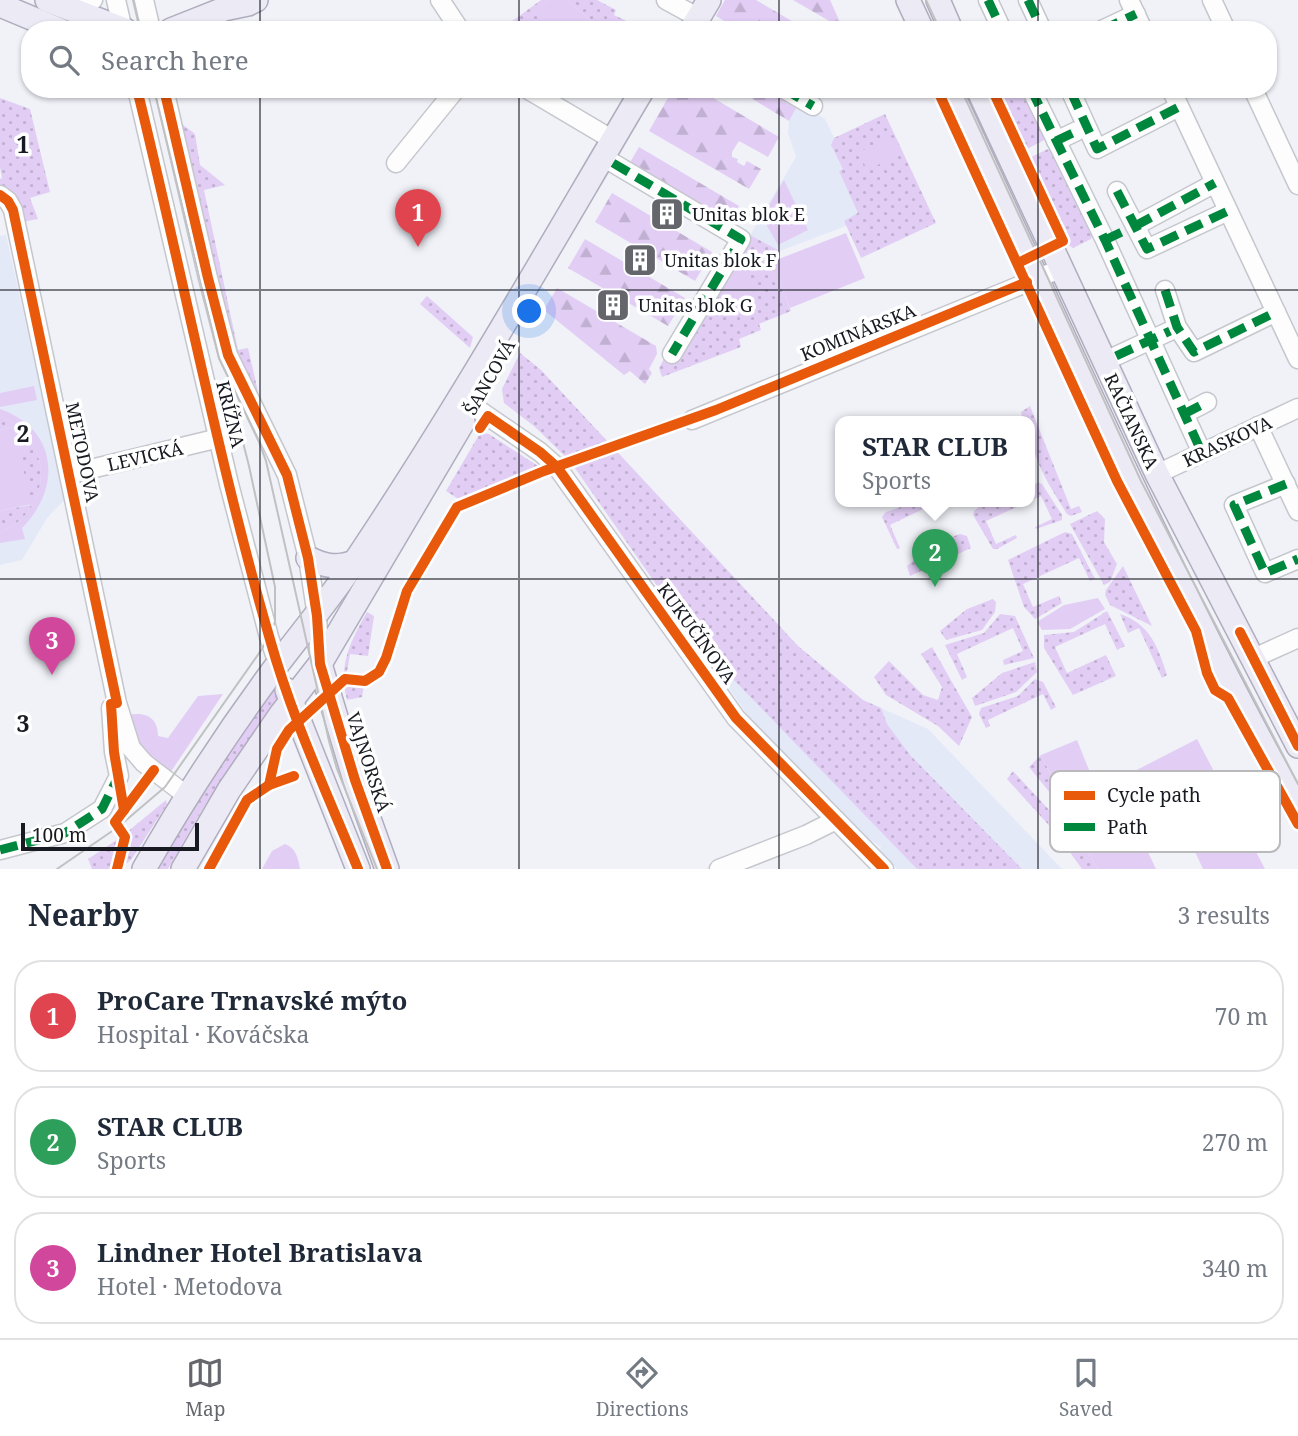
<!DOCTYPE html>
<meta charset="utf-8">
<style>
:root{--surface:#fff;--page:#f2f2f3;--text:#1f2937;--muted:#747a83;--line:#e0e1e3;--accent:#64666c}
body{margin:0;font-family:"Noto Serif",serif;background:var(--page);color:var(--text)}
.scale{position:absolute;left:21px;bottom:18px;width:178px;box-sizing:border-box;padding-left:7px;border:4px solid #181a21;border-top:0;font-size:19px;line-height:24px;white-space:nowrap;color:#181a21;-webkit-text-stroke:5px #fff;paint-order:stroke}
.you{position:absolute;left:530px;top:312px;width:24px;height:24px;margin:-18px;border:5px solid #fff;border-radius:50%;background:#1a73e8;box-shadow:0 0 0 10px #1a73e833}
.badge{display:grid;place-items:center;width:46px;height:46px;border-radius:50%;background:var(--accent);color:#fff;font-size:23px;font-weight:700}
.pin{position:absolute;translate:-50% -58px;filter:drop-shadow(0 2px 4px #0008)}
.pin::after{content:'';position:absolute;top:37px;width:24px;height:21px;background:inherit;clip-path:polygon(0 0,100% 0,50% 100%)}
.popup{position:absolute;left:835px;top:416px;width:200px;height:91px;box-sizing:border-box;display:grid;place-content:center;border-radius:14px;background:var(--surface);filter:drop-shadow(0 2px 5px #0005);font-size:23px;white-space:nowrap;color:var(--muted)}
.popup b{font-size:26px;color:var(--text)}
.popup::after{content:'';position:absolute;left:50%;top:100%;margin-left:-14px;border:14px solid transparent;border-top-color:var(--surface)}
.list{margin:0;padding:0;list-style:none}
h2{display:flex;justify-content:space-between;align-items:center;height:91px;margin:0;padding:0 28px;font-size:30px}
h2 small{font-size:23px;font-weight:400;color:var(--muted)}
.list li{display:grid;grid-template-columns:46px 1fr auto;gap:21px;align-items:center;box-sizing:border-box;height:112px;margin:0 14px 14px;padding:0 14px;border:2px solid var(--line);border-radius:28px}
.list b{display:block;font-size:26px;white-space:nowrap}
.list p{margin:0;font-size:23px;white-space:nowrap;color:var(--muted)}
.list em{font-size:23px;font-style:normal;color:var(--muted)}
.icon{flex:none;width:38px;height:38px;fill:none;stroke:currentColor;stroke-width:2;stroke-linecap:round;stroke-linejoin:round}
.map{position:relative;flex:none;width:1298px;height:869px;overflow:hidden}
.search{position:absolute;background:var(--surface);box-shadow:0 2px 5px #0004;left:21px;right:21px;top:21px;height:77px;display:flex;align-items:center;gap:18px;box-sizing:border-box;padding:0 24px;border-radius:28px;color:var(--muted);font-size:26px}
.sheet{height:469px;background:var(--surface)}
nav{display:flex;justify-content:space-around;align-items:center;box-sizing:border-box;height:98px;border-top:2px solid var(--line);background:var(--surface);font-size:19px;color:var(--muted)}
nav a{display:grid;justify-items:center;gap:4px}
nav .on{color:var(--accent)}
.map>svg:first-child{display:block}
</style>
<div class="map">
<svg width="1298" height="869" viewBox="0 0 1298 869">
<defs>
<pattern id="grass-dots" width="8" height="8" patternUnits="userSpaceOnUse" patternTransform="scale(1.75)"><rect width="8" height="8" fill="#e2cef4"/><path d="M2 2h.1M6 6h.1" fill="none" stroke="#c1b0d1" stroke-width="1.8" stroke-linecap="round"/></pattern>
<pattern id="forest-firs" width="22" height="20" patternUnits="userSpaceOnUse" patternTransform="scale(1.75)"><rect width="22" height="20" fill="#e2cef4"/><path d="M5 1l3.5 6h-7zM16 11l3.5 6h-7z" fill="#c1b0d1"/></pattern>
</defs>
<rect width="100%" height="100%" fill="#f0f2f8"/>
<g fill="#e4e9f7">
<path d="M799,103L825,119L872,216L780,251L750,235L796,157L788,133L789,121Z"/>
<path d="M6,235L65,499L47,518L22,560L0,565V236Z"/>
<path d="M520,353L541,370L798,646L863,700L928,729L1062,869H897L879,851L881,847L869,839L749,717L570,461L534,426L504,403L502,389Z"/>
</g>
<g fill="url(#grass-dots)">
<path d="M541,0H548L538,11L558,30H518L511,22Z"/>
<path d="M567,0H597L616,10L614,15L637,26L632,30H585L592,22Z"/>
<path d="M994,89H1026L1048,138L1027,149L1020,146Z"/>
<path d="M0,98L30,109L50,192L30,198L38,219L22,222L0,188V179L2,178L0,167Z"/>
<path d="M885,114L936,223L861,258L844,221L858,213L839,171L843,169L831,145L834,138Z"/>
<path d="M182,124L195,134L200,165L225,185L204,190L238,350L248,348L261,405L242,362H239L234,353Z"/>
<path d="M1048,149H1052L1093,233L1091,239L1073,248L1067,244L1028,163L1031,157Z"/>
<path d="M750,235L780,251L772,263L791,311L759,324L761,330L739,339L741,347L662,377L659,368L667,353L687,340Z"/>
<path d="M427,296L473,337L470,348L420,304Z"/>
<path d="M520,353L541,370L798,646L863,700L881,708L887,724L910,755L1022,869H917L730,676L723,680L570,461L534,426L504,403L502,389Z"/>
<path d="M1030,406L1071,509L1079,506L1082,512L1071,516L1067,514C1048,483 1030,458 1030,421H1023L1021,412Z"/>
<path d="M0,417C40,431 54,480 27,513C20,522 10,527 0,533V511L30,505L14,427L0,430Z"/>
<path d="M483,433L489,434L538,466L535,472L463,502L446,491L479,435Z"/>
<path d="M1038,482L1042,484L1062,515V520L1036,529L1035,527L1052,519L1041,496L986,521L996,544L1016,535L1017,538L997,549H993L973,515L974,511L981,505L1030,501V488Z"/>
<path d="M919,501H940L890,525L900,548L897,549L882,517L886,512Z"/>
<path d="M1097,511L1105,519L1104,542L1117,564L1110,582L1104,585L1070,524Z"/>
<path d="M1065,532L1072,534L1095,579L1090,581L1079,558L1023,584L1033,607L1059,596L1062,603L1035,619L1024,607L1008,560Z"/>
<path d="M960,534L967,536L971,548L910,576L907,566L933,544Z"/>
<path d="M1123,566L1152,626L1110,605L1105,595L1106,590Z"/>
<path d="M993,599L996,602L995,612L982,630L946,640L940,631L967,609Z"/>
<path d="M1107,611L1125,646L1117,650L1105,624L1055,647L1067,673L1106,655L1116,676L1073,695L1044,648V635L1074,632Z"/>
<path d="M367,612L374,616L368,656L350,654L347,672L353,675V684L364,685L362,697L347,700C338,665 350,642 367,612Z"/>
<path d="M1000,614L1015,616L1034,658L1004,665L1003,660L1023,651L1013,628L957,654L967,677L962,680L945,645L984,633Z"/>
<path d="M1120,614C1150,624 1158,647 1167,675L1162,678L1139,628L1128,633Z"/>
<path d="M932,647L972,717L959,746L938,726L886,695L874,677L889,661L923,695L938,700L942,687L921,654Z"/>
<path d="M1035,662L1037,672L1016,692L975,706L972,698L1002,673Z"/>
<path d="M1035,679L1043,682L1056,707L1051,710L1043,694L988,720L990,726L986,728L979,714L981,708L1018,696Z"/>
<path d="M272,689H278L279,696L202,810L168,869H154L193,801Z"/>
<path d="M1041,755L1097,869H1082L1056,833L1007,779L1013,771L1051,812L1059,804L1029,767Z"/>
<path d="M166,800L167,804L131,860L119,869L128,837L126,833Z"/>
<path d="M121,837L114,869H92L88,859Z"/>
</g>
<g fill="url(#forest-firs)">
<path d="M725,0H756L807,30H739L716,16Z"/>
<path d="M794,0H830L843,29L793,0Z"/>
<path d="M673,89H698L779,137L768,157L739,141L732,152V157L738,159L737,162L744,166L747,161L761,169L749,189L649,131Z"/>
<path d="M736,89H775L799,103L789,121Z"/>
<path d="M639,147L739,206L729,223L629,164Z"/>
<path d="M612,193L712,252L695,281L595,222Z"/>
<path d="M585,239L685,298L668,326L568,268Z"/>
<path d="M557,288L656,346L657,354L649,369L652,373L645,384L630,371L624,375L544,310Z"/>
</g>
<g fill="#e2cef4">
<path d="M548,0H567L592,22L585,30H558L537,11Z"/>
<path d="M892,137L894,142L897,141L899,144L895,146L899,155L867,170L859,152Z"/>
<path d="M784,180L808,230L778,245L762,217Z"/>
<path d="M846,233L865,278L790,308L771,262Z"/>
<path d="M745,265L755,291L727,302L721,287L733,271Z"/>
<path d="M34,386L37,400L0,407V393Z"/>
<path d="M0,409C58,429 62,488 22,528L25,539L0,543V533C10,527 20,522 27,513C54,480 40,431 0,417Z"/>
<path d="M14,427L31,504L0,511V430Z"/>
<path d="M1098,598L1105,609L1070,629L1042,630L1037,622L1064,605Z"/>
<path d="M223,694L170,773L145,755L134,744L128,715C144,712 158,716 158,736L168,738L198,696Z"/>
<path d="M1197,739L1265,869H1203L1179,817L1149,831L1123,777Z"/>
<path d="M1077,740L1091,775L1124,802L1156,869H1097L1041,755Z"/>
<path d="M285,844C296,848 298,858 300,869H262L272,851Z"/>
</g>
<g fill="none" stroke-linecap="round" stroke-linejoin="round">
<g stroke="#c5c7cd" stroke-width="21">
<g id="minor">
<path d="M116,0L123,30"/>
<path d="M144,0L151,30"/>
<path d="M440,0L460,30"/>
<path d="M666,0L688,12"/>
<path d="M988,0L1002,30"/>
<path d="M1028,0L1042,30"/>
<path d="M1129,0L1143,30"/>
<path d="M1212,0L1226,30"/>
<path d="M71,11L93,0"/>
<path d="M1102,30L1136,14"/>
<path d="M137,89L229,484L269,637L278,664"/>
<path d="M164,89L208,278L228,355L287,475L308,558L317,616L320,664"/>
<path d="M527,89L613,140"/>
<path d="M784,89L813,106"/>
<path d="M1031,89L1105,240L1202,453"/>
<path d="M1171,89L1298,359"/>
<path d="M1253,89L1298,185"/>
<path d="M1071,92L1097,149L1179,107"/>
<path d="M1056,141L1077,131"/>
<path d="M396,163L456,89"/>
<path d="M613,163L741,239L672,354"/>
<path d="M1117,191L1147,249L1228,211"/>
<path d="M0,195L8,201L13,210L117,703L131,748L144,763L186,795"/>
<path d="M1135,226L1215,183"/>
<path d="M1165,290L1177,327L1194,352L1276,312"/>
<path d="M1116,356L1170,331"/>
<path d="M473,406L540,452L557,467L736,718L884,869"/>
<path d="M1184,414L1207,402"/>
<path d="M692,420L1060,269"/>
<path d="M1258,426L1298,511"/>
<path d="M70,474L219,438"/>
<path d="M1157,474L1298,408"/>
<path d="M1286,484L1234,505L1265,573L1298,559"/>
<path d="M1254,658L1298,638"/>
<path d="M0,850L65,833L102,809L119,776L114,752L111,708"/>
<path d="M719,869L806,835L836,820"/>
</g>
</g>
<g stroke="#afadbe" stroke-width="26">
<g id="major">
<path d="M47,0L125,30"/>
<path d="M908,0L922,30"/>
<path d="M938,0L951,30"/>
<path d="M0,5L60,30"/>
<path d="M171,30L224,9L248,4L256,0"/>
<path d="M691,30L709,0"/>
<path d="M950,89C1062,331 1168,576 1298,809"/>
<path d="M978,89L1157,474L1298,746"/>
<path d="M308,558C326,567 337,568 355,562"/>
<path d="M320,664L355,780L387,869"/>
<path d="M287,690L358,869"/>
<path d="M144,869C184,798 228,731 277,665C306,627 336,591 362,551C462,401 551,244 643,89"/>
<path d="M183,869L229,790L281,714L320,664L463,422"/>
</g>
</g>
<use href="#minor" stroke="#fdfdfe" stroke-width="18"/>
<use href="#major" stroke="#eceaf4" stroke-width="23"/>
<g stroke="#c0c1c2" stroke-width="2">
<path d="M133,0L140,30"/>
<path d="M926,0L940,30"/>
<path d="M154,89L219,358L259,442L266,461L329,741L337,769L377,869"/>
<path d="M961,89L1141,481L1298,784"/>
<path d="M57,869L118,827L165,787L262,649L275,622V587L249,466L234,407"/>
</g>
<g stroke="#00873e" stroke-width="9" stroke-dasharray="18 9" stroke-linecap="butt">
<path d="M988,0L1002,30"/>
<path d="M1028,0L1042,30"/>
<path d="M1102,30L1136,14"/>
<path d="M784,89L813,106"/>
<path d="M1031,89L1105,240L1202,453"/>
<path d="M1071,92L1097,149L1179,107"/>
<path d="M1056,141L1077,131"/>
<path d="M613,163L741,239L672,354"/>
<path d="M1117,191L1147,249L1228,211"/>
<path d="M1135,226L1215,183"/>
<path d="M1105,240L1124,231"/>
<path d="M1165,290L1177,327L1194,352L1276,312"/>
<path d="M1116,356L1170,331"/>
<path d="M1184,414L1207,402"/>
<path d="M1286,484L1234,505L1265,573L1298,559"/>
<path d="M0,850L65,833L102,809L118,777"/>
</g>
<g stroke="#fff" stroke-width="15">
<g id="cycleway">
<path d="M137,89C182,271 217,456 269,636C291,716 327,793 358,869"/>
<path d="M164,89L208,278L228,355L287,475L308,558L317,616L320,664L355,780L387,869"/>
<path d="M937,89L1117,481L1196,631L1207,673L1215,690L1228,698L1298,824"/>
<path d="M992,89L1063,241L1018,263"/>
<path d="M0,195L8,201L13,210L117,703L111,704L114,752L124,810"/>
<path d="M480,428L488,416L540,452L557,467L736,718L884,869"/>
<path d="M1240,632L1298,746"/>
<path d="M269,785L277,749L289,730L345,679L365,681L379,672L386,658L407,591L457,507L544,471L716,410L1027,282"/>
<path d="M117,869L125,837L115,822L154,770"/>
<path d="M209,869L247,800L269,785L294,776"/>
</g>
</g>
<use href="#cycleway" stroke="#e8590c" stroke-width="10"/>
</g>
<path fill="none" stroke="#181a21" stroke-width="2" stroke-opacity="0.55" d="M260,0V30M519,0V30M779,0V30M1038,0V30M260,89V869M519,89V869M779,89V869M1038,89V869M0,290H1298M0,579H1298"/>
<defs>
<g id="building-square" transform="scale(1.75)"><rect x="-9" y="-9" width="18" height="18" rx="4" fill="#64666c" stroke="#fff"/><path d="M-4-6H4V6H1V3H-1V6H-4ZM-2.5-4.3h1.7v1.8h-1.7ZM.8-4.3h1.7v1.8H.8ZM-2.5-1h1.7V.8h-1.7ZM.8-1h1.7V.8H.8Z" fill="#fff"/></g>
</defs>
<g fill-rule="evenodd">
<use href="#building-square" x="667" y="214"/>
<use href="#building-square" x="640" y="260"/>
<use href="#building-square" x="613" y="305"/>
</g>
<g text-anchor="middle" dominant-baseline="central" stroke-width="7" stroke-linejoin="round" paint-order="stroke">
<g font-size="18" fill="#181a21" stroke="#fff" text-anchor="start">
<text x="692" y="214">Unitas blok E</text>
<text x="664" y="260">Unitas blok F</text>
<text x="638" y="305">Unitas blok G</text>
</g>
<g font-size="18" fill="#181a21" stroke="#fff">
<text transform="translate(858 332) rotate(-22)">KOMINÁRSKA</text>
<text transform="translate(489 377) rotate(-60)">ŠANCOVÁ</text>
<text transform="translate(231 414) rotate(76)">KRÍŽNA</text>
<text transform="translate(1132 421) rotate(65)">RAČIANSKA</text>
<text transform="translate(1227 441) rotate(-25)">KRASKOVA</text>
<text transform="translate(83 452) rotate(78)">METODOVA</text>
<text transform="translate(145 456) rotate(-13)">LEVICKÁ</text>
<text transform="translate(697 633) rotate(54)">KUKUČÍNOVA</text>
<text transform="translate(369 762) rotate(72)">VAJNORSKÁ</text>
</g>
</g>
<rect x="1050" y="771" width="230" height="81" rx="10" fill="#fff" stroke="#bababc" stroke-width="2"/>
<rect x="1064" y="791" width="31" height="9" fill="#e8590c"/>
<rect x="1064" y="823" width="31" height="8" fill="#00873e"/>
<g font-size="19" fill="#181a21">
<text x="1107" y="802">Cycle path</text>
<text x="1107" y="834">Path</text>
</g>
<g font-size="23" text-anchor="middle" font-weight="bold" fill="#181a21" stroke="#fff" stroke-width="7" stroke-linejoin="round" paint-order="stroke">
<text x="23" y="153">1</text>
<text x="23" y="442">2</text>
<text x="23" y="732">3</text>
</g>
</svg>
<div class="scale">100 m</div>
<div class="you"></div>
<div class="pin badge" style="left:418px;top:247px;background:#e0444e">1</div>
<div class="pin badge" style="left:935px;top:587px;background:#2e9e5b">2</div>
<div class="popup"><b>STAR CLUB</b>Sports</div>
<div class="pin badge" style="left:52px;top:675px;background:#d1479c">3</div>
<div class="search"><svg class="icon" aria-label="search" viewBox="0 0 24 24"><circle cx="10" cy="10" r="6"/><path d="M15 15l6 6"/></svg>Search here</div>
</div>
<section class="sheet">
<h2>Nearby<small>3 results</small></h2>
<ul class="list">
<li><span class="badge" style="background:#e0444e">1</span><div><b>ProCare Trnavské mýto</b><p>Hospital · Kováčska</p></div><em>70 m</em></li>
<li><span class="badge" style="background:#2e9e5b">2</span><div><b>STAR CLUB</b><p>Sports</p></div><em>270 m</em></li>
<li><span class="badge" style="background:#d1479c">3</span><div><b>Lindner Hotel Bratislava</b><p>Hotel · Metodova</p></div><em>340 m</em></li>
</ul>
</section>
<nav>
<a class="on"><svg class="icon" aria-label="map" viewBox="0 0 24 24"><path d="M3 6l6-2 6 2 6-2v14l-6 2-6-2-6 2zM9 4v14M15 6v14"/></svg>Map</a>
<a><svg class="icon" aria-label="directions" viewBox="0 0 24 24"><path d="M12 3l9 9-9 9-9-9zM9 14v-3h6M13 9l2 2-2 2"/></svg>Directions</a>
<a><svg class="icon" aria-label="saved" viewBox="0 0 24 24"><path d="M7 4h10v16l-5-4-5 4z"/></svg>Saved</a>
</nav>
